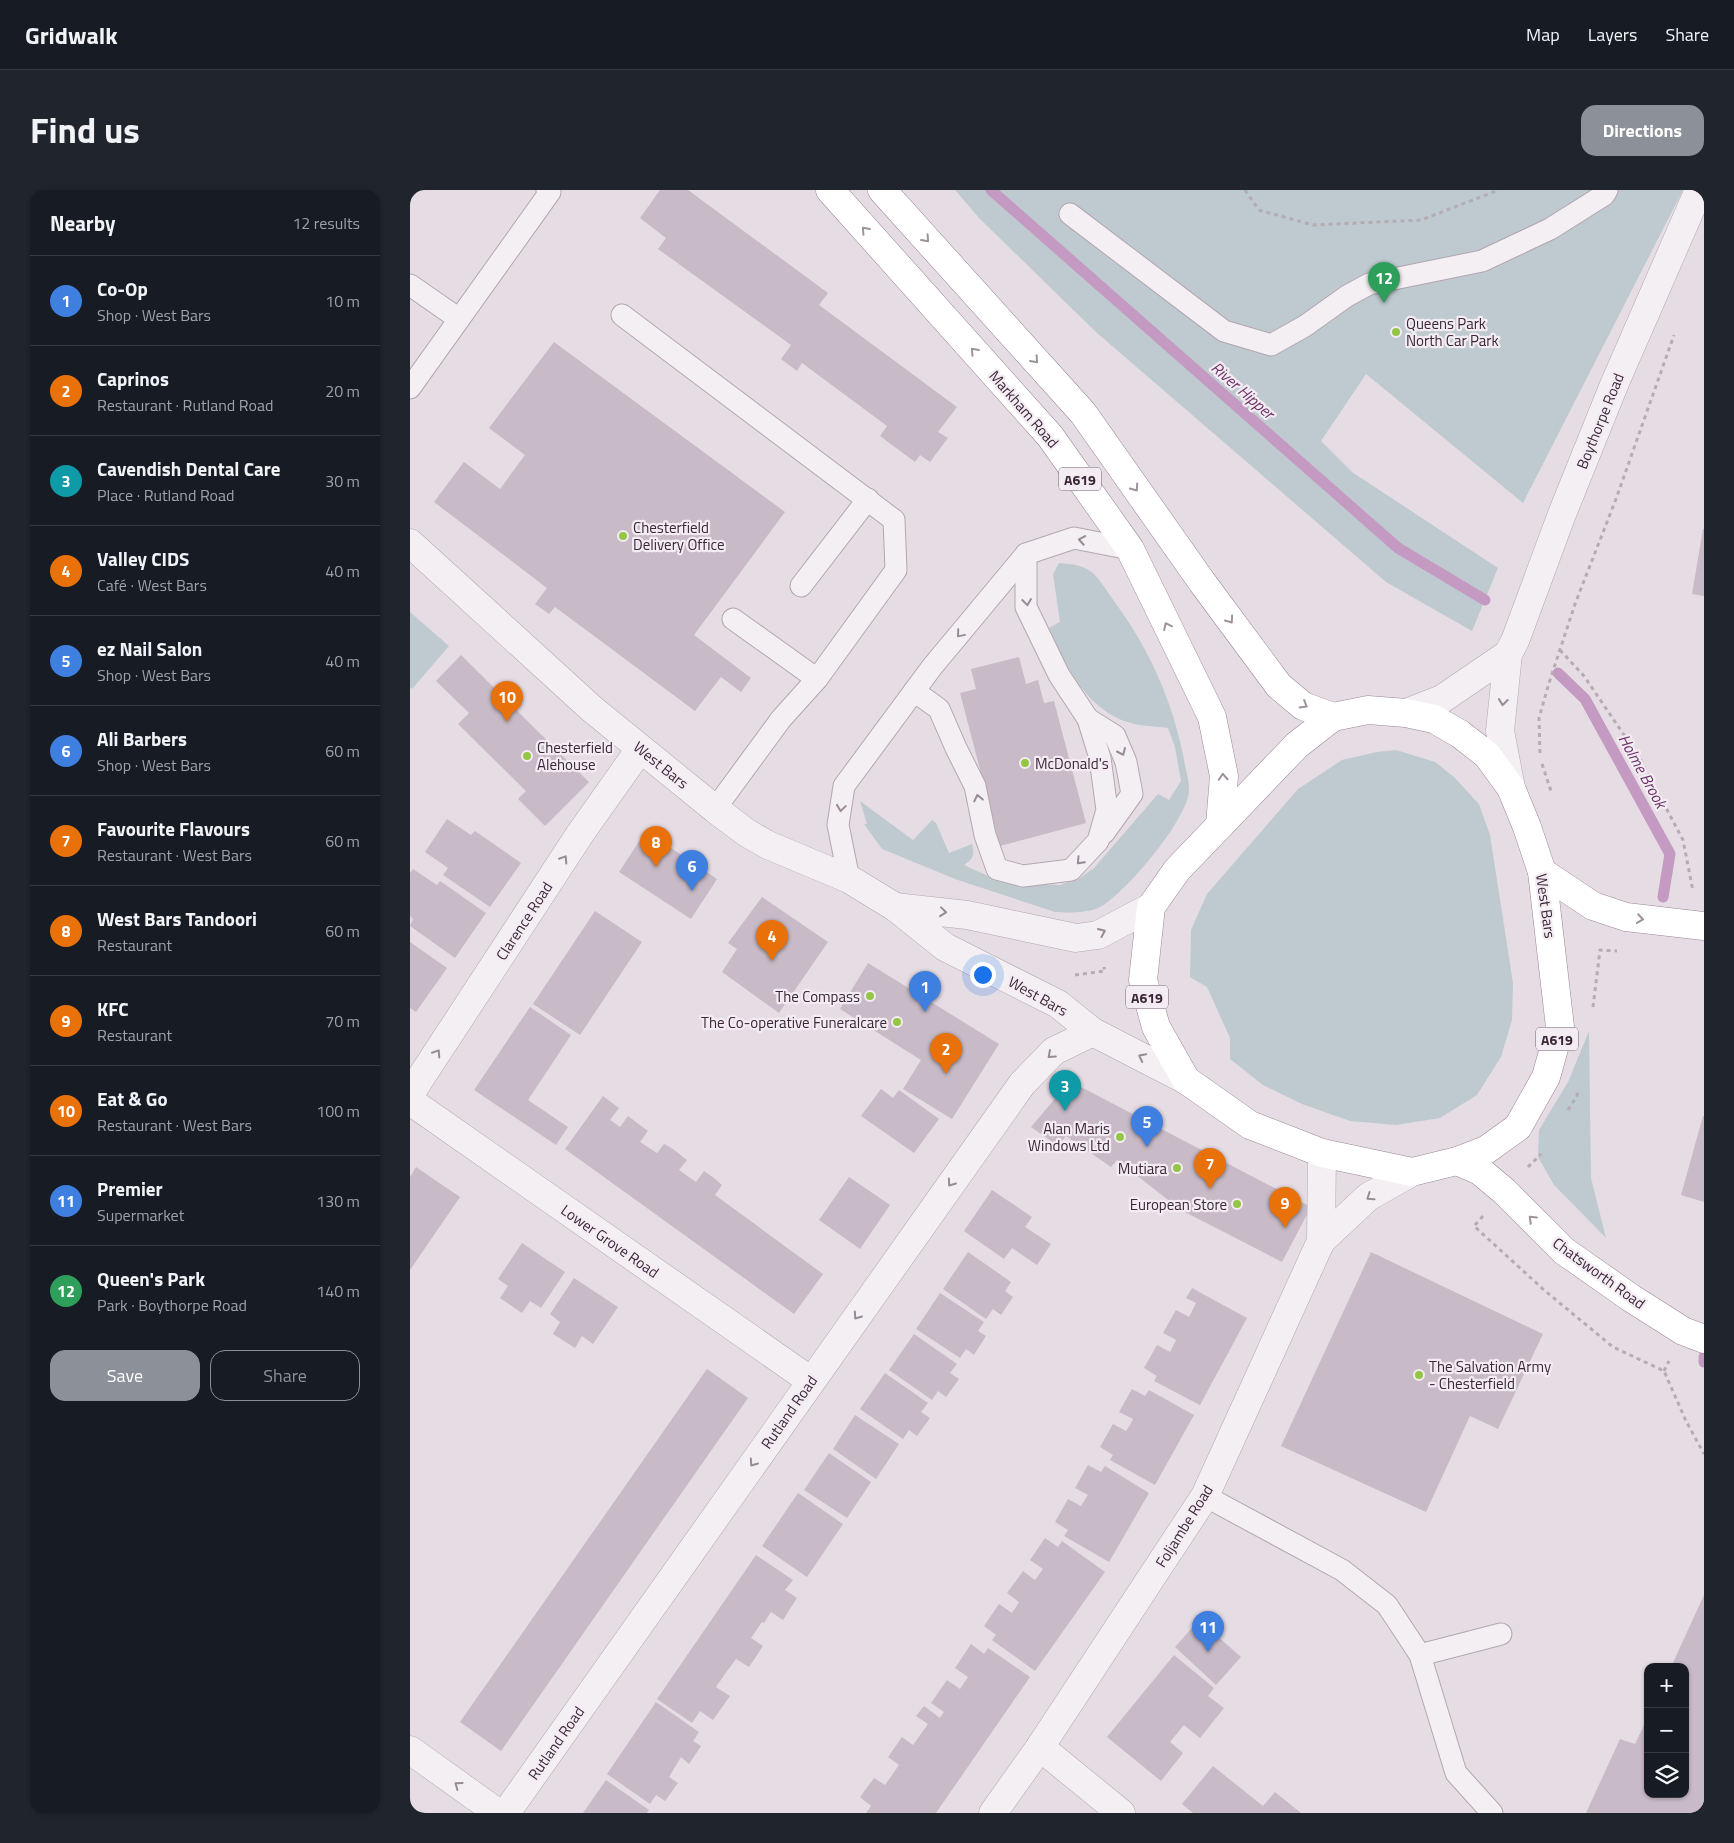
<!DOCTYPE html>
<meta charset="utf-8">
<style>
:root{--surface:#171b24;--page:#20242c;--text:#f1f3f6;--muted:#9ea1a6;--line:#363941;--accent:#8c9099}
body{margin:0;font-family:"Titillium Web",sans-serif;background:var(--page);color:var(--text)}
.controls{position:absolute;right:15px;bottom:15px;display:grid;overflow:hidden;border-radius:10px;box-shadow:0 1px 4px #0004}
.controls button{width:45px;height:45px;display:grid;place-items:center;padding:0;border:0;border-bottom:1px solid var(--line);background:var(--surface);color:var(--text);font:25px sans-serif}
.you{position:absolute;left:572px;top:784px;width:18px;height:18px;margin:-12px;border:4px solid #fff;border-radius:50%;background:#1a73e8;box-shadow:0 0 0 8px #1a73e833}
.badge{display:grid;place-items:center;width:32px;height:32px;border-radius:50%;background:var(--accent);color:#fff;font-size:16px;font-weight:700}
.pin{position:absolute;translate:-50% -41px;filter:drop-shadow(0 1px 2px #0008)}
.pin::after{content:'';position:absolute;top:26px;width:18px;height:15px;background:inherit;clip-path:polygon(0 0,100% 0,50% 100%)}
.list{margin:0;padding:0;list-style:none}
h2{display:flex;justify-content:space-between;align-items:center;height:65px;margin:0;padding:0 20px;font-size:21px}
h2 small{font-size:16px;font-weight:400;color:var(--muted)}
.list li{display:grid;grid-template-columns:32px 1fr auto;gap:15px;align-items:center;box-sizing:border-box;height:90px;padding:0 20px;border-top:1px solid var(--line)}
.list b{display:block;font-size:19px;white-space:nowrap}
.list p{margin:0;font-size:16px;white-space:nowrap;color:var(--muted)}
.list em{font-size:16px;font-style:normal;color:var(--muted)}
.actions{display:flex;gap:10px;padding:15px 20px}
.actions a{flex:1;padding:11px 0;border:1px solid var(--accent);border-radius:15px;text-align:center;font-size:18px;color:var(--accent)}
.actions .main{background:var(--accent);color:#fff}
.icon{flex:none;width:28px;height:28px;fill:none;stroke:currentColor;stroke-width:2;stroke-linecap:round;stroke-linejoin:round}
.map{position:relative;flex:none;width:1294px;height:1623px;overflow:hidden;border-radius:15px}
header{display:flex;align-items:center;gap:30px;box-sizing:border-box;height:70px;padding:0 25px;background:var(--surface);border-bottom:1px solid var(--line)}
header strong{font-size:24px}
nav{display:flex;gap:28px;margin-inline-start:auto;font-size:18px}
.intro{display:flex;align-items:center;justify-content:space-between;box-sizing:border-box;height:120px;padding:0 30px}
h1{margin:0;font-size:35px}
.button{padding:12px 22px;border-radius:15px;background:var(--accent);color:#fff;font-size:18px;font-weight:700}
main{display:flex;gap:30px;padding:0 30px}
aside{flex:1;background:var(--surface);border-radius:15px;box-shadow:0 1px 4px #0004}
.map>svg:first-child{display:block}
</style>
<header>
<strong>Gridwalk</strong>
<nav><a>Map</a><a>Layers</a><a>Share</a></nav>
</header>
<div class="intro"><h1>Find us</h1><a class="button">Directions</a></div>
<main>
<aside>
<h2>Nearby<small>12 results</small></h2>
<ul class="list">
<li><span class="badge" style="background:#3f7fe0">1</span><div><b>Co-Op</b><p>Shop · West Bars</p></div><em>10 m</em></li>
<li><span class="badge" style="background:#e8710a">2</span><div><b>Caprinos</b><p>Restaurant · Rutland Road</p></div><em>20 m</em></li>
<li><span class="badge" style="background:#0f9aa8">3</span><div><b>Cavendish Dental Care</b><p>Place · Rutland Road</p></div><em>30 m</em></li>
<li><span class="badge" style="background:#e8710a">4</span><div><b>Valley CIDS</b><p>Café · West Bars</p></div><em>40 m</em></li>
<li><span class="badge" style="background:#3f7fe0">5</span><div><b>ez Nail Salon</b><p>Shop · West Bars</p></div><em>40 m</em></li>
<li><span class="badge" style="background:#3f7fe0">6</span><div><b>Ali Barbers</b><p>Shop · West Bars</p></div><em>60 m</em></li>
<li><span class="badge" style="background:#e8710a">7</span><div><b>Favourite Flavours</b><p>Restaurant · West Bars</p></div><em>60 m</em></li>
<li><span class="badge" style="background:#e8710a">8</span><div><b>West Bars Tandoori</b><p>Restaurant</p></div><em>60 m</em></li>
<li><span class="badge" style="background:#e8710a">9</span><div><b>KFC</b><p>Restaurant</p></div><em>70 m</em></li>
<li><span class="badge" style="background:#e8710a">10</span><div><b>Eat &amp; Go</b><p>Restaurant · West Bars</p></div><em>100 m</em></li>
<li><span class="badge" style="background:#3f7fe0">11</span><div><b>Premier</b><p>Supermarket</p></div><em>130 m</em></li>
<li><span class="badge" style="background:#2e9e5b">12</span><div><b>Queen's Park</b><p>Park · Boythorpe Road</p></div><em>140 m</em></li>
</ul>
<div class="actions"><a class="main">Save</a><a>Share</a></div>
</aside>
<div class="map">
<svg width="1294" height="1623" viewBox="0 0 1294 1623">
<rect width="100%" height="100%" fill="#e6dde4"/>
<g fill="#becacf">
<path d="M545,0H1273L1113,313L956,184L911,251L942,282L1088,378L1062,441L976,392L687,143L569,28Z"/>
<path d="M649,373C661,374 675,375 684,384C692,392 698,403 704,411C740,460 762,510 774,569C775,578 779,589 779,599C780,627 715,704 690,717C680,723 657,723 645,722L545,689L472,659L454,634H457L450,611L503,650L522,630L526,633L539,663L562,654C565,664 563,670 554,675L578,686L610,693L650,695L670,688L684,678L748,604L759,610L771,591L765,557L758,538C742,536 724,536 709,529C673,512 654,473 639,438L650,432L643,384Z"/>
<path d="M0,422L39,456L2,499L0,497Z"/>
<path d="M986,560L1025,572L1044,587L1069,614L1080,645L1103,793L1102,830L1091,867L1067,905L1030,928L986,935L940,931L892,914L853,895L820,869V848L797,797L780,787L781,740L797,704L888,599L932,570L967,562Z"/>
<path d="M1179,841L1181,988L1196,1048L1144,995L1128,967L1129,940L1158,892Z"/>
</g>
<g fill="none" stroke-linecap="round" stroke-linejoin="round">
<g stroke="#c499c2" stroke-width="11">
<path d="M581,0L988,358L1075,410"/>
<path d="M1148,483L1175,509L1260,664L1253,707"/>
<path d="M1294,1167V1172"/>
</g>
</g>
<g fill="#c8bac6">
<path d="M250,0H278L418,103L409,115L547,217L528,242L538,248L520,272L510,265L505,272L470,246L477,236L392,173L387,181L371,169L381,155L248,59L256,48L230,28Z"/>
<path d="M144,152L375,322L284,445L341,488L331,502L311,487L285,521L145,417L139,424L125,414L137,398L24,312L54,272L90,299L115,265L79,238Z"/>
<path d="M1293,339H1294V406L1282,404Z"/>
<path d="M51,465L179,592L135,636L108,609L116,601L48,534L59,523L26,491Z"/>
<path d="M609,467L616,494L628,490L634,513L644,511L676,633L590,656L550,503L566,499L561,479Z"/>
<path d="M37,629L61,645L65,641L111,673L80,717L33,685L38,678L15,662Z"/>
<path d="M236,641L307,689L281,729L209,682Z"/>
<path d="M3,679L27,695L30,691L76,723L45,768L0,736L3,729L0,726V683Z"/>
<path d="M352,707L418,752L369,823L312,782L327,759L318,753Z"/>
<path d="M185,721L232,752L170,845L123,814Z"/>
<path d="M0,752L37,778L6,822L0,818Z"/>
<path d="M458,773L589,854L542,929L493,899L511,870L430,819Z"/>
<path d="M120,817L161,845L118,910L158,937L146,955L64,900Z"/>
<path d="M669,896L901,1017L872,1072L771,1020L707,970L701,977L656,946L648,956L621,937L654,898Z"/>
<path d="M471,899L483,908L489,900L529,929L504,963L451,926Z"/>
<path d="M193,906L209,918L200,930L210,937L218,926L238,941L230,952L247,963L254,954L263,959L277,970L269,980L286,992L294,981L304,988L312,995L305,1005L413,1084L384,1124L155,959Z"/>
<path d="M1293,926H1294V1012L1271,1005Z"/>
<path d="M6,977L50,1007L0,1080V987Z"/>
<path d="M439,987L480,1015L450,1059L409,1030Z"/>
<path d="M582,1000L622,1027L615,1037L641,1054L627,1075L602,1058L594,1069L554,1041Z"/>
<path d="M112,1053L155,1082L131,1118L120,1111L112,1123L90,1108L98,1096L88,1089Z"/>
<path d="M558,1062L601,1092L595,1101L603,1107L591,1125L583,1119L576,1129L533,1099Z"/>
<path d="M961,1062L1133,1144L1088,1239L1060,1226L1016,1322L871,1256Z"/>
<path d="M164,1088L208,1117L183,1154L172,1146L165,1158L143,1144L150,1132L140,1124Z"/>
<path d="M782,1098L837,1128L790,1215L744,1191L747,1186L734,1178L747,1155L760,1162L766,1150L753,1143L766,1120L779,1127L786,1113L776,1108Z"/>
<path d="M530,1103L574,1132L568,1141L576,1146L564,1165L556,1159L550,1168L506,1139Z"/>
<path d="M504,1144L547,1174L540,1183L549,1189L536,1207L528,1201L522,1210L479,1180Z"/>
<path d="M297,1179L338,1208L91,1561L50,1532Z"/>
<path d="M475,1183L518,1213L511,1222L520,1228L507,1246L499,1240L493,1249L450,1219Z"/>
<path d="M722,1199L735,1206L739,1200L784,1225L745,1295L700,1270L703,1265L690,1257L703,1234L716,1241L720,1235L723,1229L709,1222Z"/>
<path d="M445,1225L489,1254L466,1289L423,1259Z"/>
<path d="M419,1263L461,1292L437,1328L394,1300Z"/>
<path d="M678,1275L691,1282L695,1276L739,1303L699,1372L654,1346L658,1340L645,1332L658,1309L671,1316L674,1311L678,1305L665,1298Z"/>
<path d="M388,1303L433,1334L397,1387L352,1356Z"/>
<path d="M635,1348L648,1357L652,1351L695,1382L625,1481L582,1450L586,1445L574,1436L589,1414L602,1423L606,1417L609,1412L597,1403L613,1381L625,1390L633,1379L620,1370Z"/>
<path d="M346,1365L383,1390L375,1400L387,1408L373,1430L361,1422L354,1433L352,1432L341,1448L353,1456L339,1477L326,1469L315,1484L306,1497L320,1506L303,1530L290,1521L282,1533L247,1509Z"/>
<path d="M1294,1405V1623H1176L1210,1549L1225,1554L1238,1527V1604H1275V1477H1261Z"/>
<path d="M789,1430L831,1467L806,1495L765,1457Z"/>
<path d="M561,1454L574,1464L578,1458L620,1487L526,1623H456L461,1616L450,1607L464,1588L475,1595L489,1575L478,1567L492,1547L503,1555L518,1534L506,1526L514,1516L530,1528L534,1522L521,1513L537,1490L550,1499L558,1487L545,1478Z"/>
<path d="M764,1465L804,1498L798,1506L814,1518L790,1548L774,1535L760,1552L773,1563L751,1591L697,1547Z"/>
<path d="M246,1512L289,1542L283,1551L291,1556L279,1574L271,1567L259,1587L268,1593L255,1611L246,1605L240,1614L197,1584Z"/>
<path d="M803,1576L853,1616L865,1602L891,1623H783L772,1614Z"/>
<path d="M196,1590L239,1620L237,1623H173Z"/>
</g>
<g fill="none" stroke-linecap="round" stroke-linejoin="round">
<g stroke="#b3a6b0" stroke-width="23">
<g id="service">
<path d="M660,24L814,141L861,155L895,136L937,106L959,94L1072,71L1140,39L1194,5L1197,0"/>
<path d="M0,95L49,129"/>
<path d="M212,125L484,330L486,380L407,489L371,529L305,619"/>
<path d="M0,198L140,2L137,0"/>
<path d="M391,396L458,309"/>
<path d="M323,429L407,489"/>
<path d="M504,501L529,519L546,558L565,596L575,645L587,679L613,686L661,680L688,651L697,620L690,568L678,529L649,485L616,417V364"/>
<path d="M678,529L705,546L716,572L722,604L694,643"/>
<path d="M439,689L428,635L434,596L522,477L616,364L664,348L720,359"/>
<path d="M795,1306L932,1380L977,1415L1010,1465L1046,1583L1082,1623"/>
<path d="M1010,1465L1091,1444"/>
</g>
</g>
<g stroke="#b3a6b0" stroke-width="29">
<g id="minor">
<path d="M0,911L401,1191"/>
<path d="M630,1557L711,1623"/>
<path d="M0,1560L88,1623"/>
</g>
</g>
<g stroke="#b3a6b0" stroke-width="29">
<g id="tertiary">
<path d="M0,353L182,519L305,619L337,643L358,655L439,689L485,717L535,757L648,814L683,842L776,890"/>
<path d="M996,523L1032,509L1098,464"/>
<path d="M1101,598L1090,541L1098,464L1105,451L1152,324L1204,195L1289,0"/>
<path d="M485,717L557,725L666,748L688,745L741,717"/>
<path d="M0,904L170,644L230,559"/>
<path d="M911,1051L958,1007L1002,982"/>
<path d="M96,1623L612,894L644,861L683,842"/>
<path d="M583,1623L630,1557L795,1306L911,1051L912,963"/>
</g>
</g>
<g stroke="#9b8598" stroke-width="29">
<g id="trunk">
<path d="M420,0L640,246L720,359L802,527L814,586L810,635"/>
<path d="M472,0L673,223L792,392L869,496L893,516L923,527"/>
<path d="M958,520L996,523L1024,529L1050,544L1077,565L1101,598L1117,637L1132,682L1150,837L1136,887L1108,937L1076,960L1047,971L1002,982L912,963L840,935L776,890L746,837L733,790L741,717L767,680L887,555L923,527Z"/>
<path d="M1132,682L1183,716L1216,727L1294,736"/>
<path d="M1047,971L1070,981L1094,1001L1154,1061L1221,1108L1273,1141L1294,1149"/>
</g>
</g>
<g stroke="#b5abb3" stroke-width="3" stroke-dasharray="4 4" stroke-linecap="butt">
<path d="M835,0L849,20L903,35L1011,30L1089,0"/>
<path d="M1150,460L1174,486L1229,567L1273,650L1283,701"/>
<path d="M1130,563L1129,528L1139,493L1165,414L1206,309L1264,145"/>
<path d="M1132,574L1142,604"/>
<path d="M665,785L695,781L694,777"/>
<path d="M1183,817L1190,760L1207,761"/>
<path d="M1158,920L1167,906L1168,899"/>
<path d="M1118,977L1131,964"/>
<path d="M1073,1026L1064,1036L1134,1100L1203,1157L1254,1181L1276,1231L1294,1264"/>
<path d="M1254,1181L1259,1171"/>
</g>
<use href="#service" stroke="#f4eff3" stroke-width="21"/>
<use href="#minor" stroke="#f4eff3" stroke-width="28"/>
<use href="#tertiary" stroke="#f4eff3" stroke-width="28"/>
<use href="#trunk" stroke="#fff" stroke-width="28"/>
</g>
<defs><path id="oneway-chevron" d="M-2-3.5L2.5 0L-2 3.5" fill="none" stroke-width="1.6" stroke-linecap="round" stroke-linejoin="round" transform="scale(1.25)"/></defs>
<g stroke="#9d939c">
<use href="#oneway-chevron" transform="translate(455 40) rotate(-132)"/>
<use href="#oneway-chevron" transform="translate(516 49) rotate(48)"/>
<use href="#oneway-chevron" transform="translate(564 161) rotate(-132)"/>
<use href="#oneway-chevron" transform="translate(625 170) rotate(48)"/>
<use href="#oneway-chevron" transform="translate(725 298) rotate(55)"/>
<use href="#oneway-chevron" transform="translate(820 430) rotate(54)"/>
<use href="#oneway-chevron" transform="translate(757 436) rotate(-116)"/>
<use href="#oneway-chevron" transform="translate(894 515) rotate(31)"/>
<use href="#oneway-chevron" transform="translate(813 587) rotate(-93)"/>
<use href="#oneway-chevron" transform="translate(1230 729) rotate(8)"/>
<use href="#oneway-chevron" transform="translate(1122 1029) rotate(-136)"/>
</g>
<g stroke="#988b96">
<use href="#oneway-chevron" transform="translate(672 350) rotate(-170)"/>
<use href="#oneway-chevron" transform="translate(617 412) rotate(83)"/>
<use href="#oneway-chevron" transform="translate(550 444) rotate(130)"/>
<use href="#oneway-chevron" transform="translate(1093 512) rotate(96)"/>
<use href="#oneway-chevron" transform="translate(712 562) rotate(66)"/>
<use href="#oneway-chevron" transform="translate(568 608) rotate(-102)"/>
<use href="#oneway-chevron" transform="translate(431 618) rotate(98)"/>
<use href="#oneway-chevron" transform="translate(154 669) rotate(-57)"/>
<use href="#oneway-chevron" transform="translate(670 671) rotate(133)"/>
<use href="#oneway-chevron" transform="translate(533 722) rotate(6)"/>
<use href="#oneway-chevron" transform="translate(692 742) rotate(-24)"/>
<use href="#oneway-chevron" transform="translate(27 863) rotate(-57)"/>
<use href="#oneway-chevron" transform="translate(641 865) rotate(138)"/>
<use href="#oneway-chevron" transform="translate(732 867) rotate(-153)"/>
<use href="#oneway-chevron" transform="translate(541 993) rotate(126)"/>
<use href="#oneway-chevron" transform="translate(960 1007) rotate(145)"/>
<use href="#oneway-chevron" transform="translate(447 1126) rotate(125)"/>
<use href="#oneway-chevron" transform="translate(343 1273) rotate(125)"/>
<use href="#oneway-chevron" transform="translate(48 1595) rotate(-144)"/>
</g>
<g fill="#95c547" stroke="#f4ecf3" stroke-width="2">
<circle cx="986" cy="142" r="5"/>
<circle cx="213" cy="346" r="5"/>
<circle cx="117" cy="566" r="5"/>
<circle cx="615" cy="573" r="5"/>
<circle cx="460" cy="806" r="5"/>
<circle cx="487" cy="832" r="5"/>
<circle cx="710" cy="947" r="5"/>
<circle cx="767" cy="978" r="5"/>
<circle cx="827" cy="1014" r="5"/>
<circle cx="1009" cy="1185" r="5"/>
</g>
<g text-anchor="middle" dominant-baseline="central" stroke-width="4.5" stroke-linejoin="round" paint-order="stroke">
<g fill="#f4ecf3" stroke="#726270" stroke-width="1">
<rect x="649" y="277.5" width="42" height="23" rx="4"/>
<rect x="716" y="795.5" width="42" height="23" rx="4"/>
<rect x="1126" y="837.5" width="42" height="23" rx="4"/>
</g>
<g font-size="14" font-weight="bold" fill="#3b2738">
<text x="670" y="289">A619</text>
<text x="737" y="807">A619</text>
<text x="1147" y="849">A619</text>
</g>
<g font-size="15" fill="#3b2738" stroke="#f4ecf3" text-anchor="start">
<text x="996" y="133">Queens Park<tspan x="996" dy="17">North Car Park</tspan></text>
<text x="223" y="337">Chesterfield<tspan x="223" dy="17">Delivery Office</tspan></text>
<text x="127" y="557">Chesterfield<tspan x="127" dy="17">Alehouse</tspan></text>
<text x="625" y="573">McDonald's</text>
<text x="450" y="806" text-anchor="end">The Compass</text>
<text x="477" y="832" text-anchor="end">The Co-operative Funeralcare</text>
<text x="700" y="938" text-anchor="end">Alan Maris<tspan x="700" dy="17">Windows Ltd</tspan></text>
<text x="757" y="978" text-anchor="end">Mutiara</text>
<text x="817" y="1014" text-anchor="end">European Store</text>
<text x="1019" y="1176">The Salvation Army<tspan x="1019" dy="17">- Chesterfield</tspan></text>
</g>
<g font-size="15" fill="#3b2738" stroke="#f4ecf3">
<text transform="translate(614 219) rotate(49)">Markham Road</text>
<text transform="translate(1190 231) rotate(-68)">Boythorpe Road</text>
<text transform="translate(251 575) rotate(39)">West Bars</text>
<text transform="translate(1136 716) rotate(82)">West Bars</text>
<text transform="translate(114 731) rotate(-57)">Clarence Road</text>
<text transform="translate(628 806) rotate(29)">West Bars</text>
<text transform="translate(200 1051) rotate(35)">Lower Grove Road</text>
<text transform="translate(1189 1083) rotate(36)">Chatsworth Road</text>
<text transform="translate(379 1222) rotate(-55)">Rutland Road</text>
<text transform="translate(774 1336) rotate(-58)">Foljambe Road</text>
<text transform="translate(146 1553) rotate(-55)">Rutland Road</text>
</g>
<g font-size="16" font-style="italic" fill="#6c3468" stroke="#f4ecf3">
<text transform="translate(833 200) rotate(41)">River Hipper</text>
<text transform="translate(1233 581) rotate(61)">Holme Brook</text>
</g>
</g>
</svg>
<div class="controls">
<button>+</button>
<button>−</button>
<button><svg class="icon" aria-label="layers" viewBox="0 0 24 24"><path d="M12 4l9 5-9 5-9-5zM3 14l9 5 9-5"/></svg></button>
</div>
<div class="you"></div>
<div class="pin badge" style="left:515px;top:822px;background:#3f7fe0">1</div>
<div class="pin badge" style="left:536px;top:884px;background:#e8710a">2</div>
<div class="pin badge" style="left:655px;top:921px;background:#0f9aa8">3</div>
<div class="pin badge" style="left:362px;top:771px;background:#e8710a">4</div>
<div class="pin badge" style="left:737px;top:957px;background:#3f7fe0">5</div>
<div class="pin badge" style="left:282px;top:701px;background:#3f7fe0">6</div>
<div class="pin badge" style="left:800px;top:999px;background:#e8710a">7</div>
<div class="pin badge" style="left:246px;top:677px;background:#e8710a">8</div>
<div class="pin badge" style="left:875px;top:1038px;background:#e8710a">9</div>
<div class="pin badge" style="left:97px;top:532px;background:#e8710a">10</div>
<div class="pin badge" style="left:798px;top:1462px;background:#3f7fe0">11</div>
<div class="pin badge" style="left:974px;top:113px;background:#2e9e5b">12</div>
</div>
</main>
